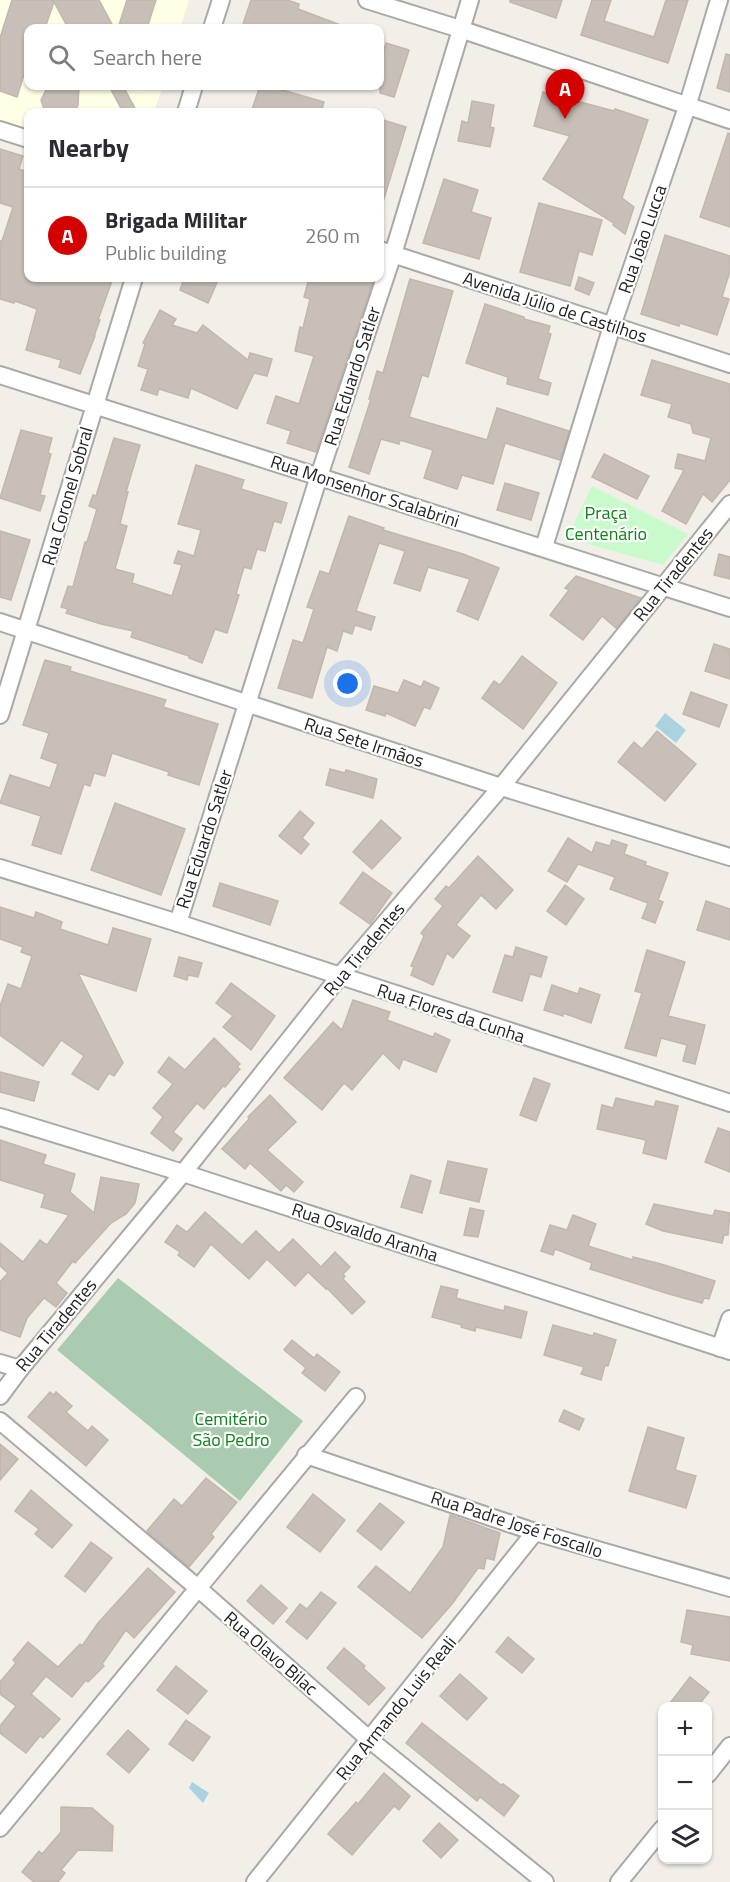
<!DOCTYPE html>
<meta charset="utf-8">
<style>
:root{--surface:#fff;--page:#f2f2f3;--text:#2b2b33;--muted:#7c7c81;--line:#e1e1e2;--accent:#d40000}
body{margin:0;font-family:"Titillium Web",sans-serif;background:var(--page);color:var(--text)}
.controls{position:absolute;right:18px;bottom:18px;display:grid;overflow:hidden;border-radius:12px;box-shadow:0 2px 4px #0004}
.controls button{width:54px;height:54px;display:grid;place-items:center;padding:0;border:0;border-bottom:2px solid var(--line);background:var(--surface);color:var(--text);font:30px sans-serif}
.you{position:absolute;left:348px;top:684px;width:21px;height:21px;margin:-15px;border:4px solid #fff;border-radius:50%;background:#1a73e8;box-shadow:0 0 0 9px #1a73e833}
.badge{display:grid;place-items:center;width:39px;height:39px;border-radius:50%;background:var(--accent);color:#fff;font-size:20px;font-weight:700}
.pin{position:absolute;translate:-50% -50px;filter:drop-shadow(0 2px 3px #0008)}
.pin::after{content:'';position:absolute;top:32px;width:21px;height:18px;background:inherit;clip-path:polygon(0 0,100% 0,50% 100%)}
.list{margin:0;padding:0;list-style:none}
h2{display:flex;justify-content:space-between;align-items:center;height:78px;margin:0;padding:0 24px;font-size:26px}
h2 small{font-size:20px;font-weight:400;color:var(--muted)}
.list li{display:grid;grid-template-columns:39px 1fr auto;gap:18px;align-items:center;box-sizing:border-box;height:96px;padding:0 24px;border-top:2px solid var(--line)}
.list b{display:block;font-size:22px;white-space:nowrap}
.list p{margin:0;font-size:20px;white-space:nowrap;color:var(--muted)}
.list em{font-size:20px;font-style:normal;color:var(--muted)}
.icon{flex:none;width:33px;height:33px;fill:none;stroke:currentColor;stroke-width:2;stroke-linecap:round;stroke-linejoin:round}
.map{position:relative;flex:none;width:730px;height:1882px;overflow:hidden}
.search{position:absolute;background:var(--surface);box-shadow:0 2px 4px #0004;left:24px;top:24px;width:360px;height:66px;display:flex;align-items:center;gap:15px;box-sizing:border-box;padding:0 21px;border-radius:12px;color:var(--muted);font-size:22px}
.panel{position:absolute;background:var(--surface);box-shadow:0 2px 4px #0004;left:24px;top:108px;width:360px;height:174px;border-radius:12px}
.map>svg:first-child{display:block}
</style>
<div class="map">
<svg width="730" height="1882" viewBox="0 0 730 1882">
<rect width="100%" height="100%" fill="#f2efe9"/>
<path fill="#ffffe5" d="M0,0H189L180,28H28V86H163L154,112H28V133L0,125Z"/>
<path fill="#aacbaf" d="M118,1278L303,1421L240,1501L57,1350Z"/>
<path fill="#c8facc" d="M592,486L688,534L663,565L567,538Z"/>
<g fill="#aad3df">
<path d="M665,713L686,730L676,743L655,726Z"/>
<path d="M192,1782L209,1793L203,1803L189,1788Z"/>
</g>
<g fill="#c7bfb8" stroke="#c4b6ab" stroke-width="1.5">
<path d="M12,0H99L114,28H68L54,2L45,28H28V68H26L17,97L0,91V38Z"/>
<path d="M127,0H156L147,28H118Z"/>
<path d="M251,0H287L299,4L298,9L346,27V28H255L243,24Z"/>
<path d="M510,0H562L556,18L510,2Z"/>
<path d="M592,0H611L604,21L654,37L666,0H688L668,63L581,35Z"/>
<path d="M386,43L409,50L394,97L380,93V63Z"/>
<path d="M726,54L730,55V92L717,88Z"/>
<path d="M48,86H79L78,105L75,112H45L41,100Z"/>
<path d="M109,86H123L137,112H123Z"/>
<path d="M260,86H269L324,102L321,112H251Z"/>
<path d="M543,92L614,111L615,109L648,120L622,198L634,207L625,234L613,225L614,223L543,179L570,136L534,126Z"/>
<path d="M472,101L494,105L490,127L494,128L490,147L458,141L462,121L468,123Z"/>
<path d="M380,119L406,127L382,205L380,204Z"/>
<path d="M728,133L730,134V227L700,217Z"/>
<path d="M0,149L23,156L19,169L28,172V278H113L98,320H100L94,336H95L80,374L59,367L61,360L26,350L37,309L15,301L14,303L0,299V241H2L13,207L0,203Z"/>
<path d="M444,179L478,190L471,212L491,218L479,259L423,243Z"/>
<path d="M539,203L602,220L592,255L579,251L570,286L520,272Z"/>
<path d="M665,235L730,256V271L722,297L729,299L717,335L680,323L679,326L641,314Z"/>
<path d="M579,277L594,283L589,295L575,289Z"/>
<path d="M184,278H219L208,303L180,290Z"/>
<path d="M309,278H374L316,452L287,443L291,431L267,423L276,396L299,404L314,356L295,351L300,327L303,328L310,299L304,297Z"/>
<path d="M410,279L453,291L428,377L422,375L409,417L487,440L497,408L569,431L560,460L505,443L493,484L462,475L457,489L424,478L433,450L400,440L399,444L381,439L369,474L349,467L371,399H369L377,371L383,373Z"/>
<path d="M485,304L524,317V319L550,326L548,333L551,334L538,379L551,383L548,395L507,384L508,377L466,363Z"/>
<path d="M160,310L176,319L172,325L197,333L203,325L248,360L250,353L272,359L267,376L254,373L237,409L191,388L188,398L159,389L157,395L141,390L148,369L138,366L145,344L143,343Z"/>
<path d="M652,360L730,384V480L712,502L703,494L686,524L662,511L684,470L675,468L678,454L705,461L711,438L693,433L691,424L668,417L672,404L641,395Z"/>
<path d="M21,430L52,438L48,453L51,454L40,495L45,496L40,511L0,498Z"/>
<path d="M114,438L140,445L126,492H128L120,524L127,526L115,569L134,574L132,583L172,596L182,565L174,563L178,551L194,556L201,530L178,524L196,465L244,480L241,489L287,503L281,523L274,521L265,551L257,549L251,569L244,567L236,594L239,595L227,633L215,629L202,663L189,658V656L131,637L133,631L101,624L66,613L68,609L61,607L68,586L73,587L85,542H87L97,509L89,506L93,495L96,496Z"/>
<path d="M604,454L649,476L637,499L592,477Z"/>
<path d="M505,483L539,493L531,520L497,510Z"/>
<path d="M349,516L384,528L383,530L463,554L499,568L478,620L457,611L470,579L428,567L420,591L394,583L405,551L379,543L356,611L375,617L371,630L355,625L352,634L343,631L337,651L327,647L312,698L278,688L293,640L303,643L314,609L307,607L320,571L329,574Z"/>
<path d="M0,531L30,540L11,600L0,597Z"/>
<path d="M719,554L730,557V579L714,575Z"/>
<path d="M576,576L641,598L616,628L602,616L583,640L550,615L569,590L565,588Z"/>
<path d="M714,644L730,649V679L705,671Z"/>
<path d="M522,656L557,683L523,729L482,698L494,681L500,685Z"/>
<path d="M45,660L71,667L70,671L166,700L163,707L218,724L199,785L168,775L169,772L112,753L105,776L94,773L90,786L84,784L61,854L32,845L41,816L0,803L10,775L50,788L58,764L41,758L49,733L23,725Z"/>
<path d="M404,680L421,687L424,681L439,688L430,709L424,707L415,726L386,713L385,716L366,710L374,686L398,693Z"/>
<path d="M691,692L727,705L719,727L683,714Z"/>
<path d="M657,731L696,764L665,801L618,762L634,742L642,749Z"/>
<path d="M330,769L345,773L346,770L377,779L373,798L326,785Z"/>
<path d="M115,803L185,829L161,895L91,870Z"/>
<path d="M300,811L314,823L302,838L309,844L301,854L279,836Z"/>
<path d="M381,820L401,838L372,869L353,852Z"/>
<path d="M568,838L592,853L596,842L610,846L612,840L627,845L624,854L646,862L645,865L668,873L658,900L663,902L655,923L642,918L648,903L610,889L615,877L578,864L567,882L548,871Z"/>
<path d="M478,856L513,890L496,909L481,895L456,925L470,936L453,958L447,953L433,985L411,975L414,967L411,966L424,936L421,933L443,906L435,899L446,886L449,888Z"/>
<path d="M363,872L392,893L370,924L340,903Z"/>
<path d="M220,883L278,901L270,925L213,906Z"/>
<path d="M565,885L584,899L566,925L547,911Z"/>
<path d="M706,901L730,909V940L697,930Z"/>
<path d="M0,907L34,918L36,912L62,922L60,929L108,945L113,928L151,939L136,991L78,973L123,1063L114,1076L109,1073L98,1090L72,1074L84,1056L61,1040L43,1066L0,1035V1006L8,984L21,989L32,956L21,952L23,947L0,939Z"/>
<path d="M516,947L547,957L541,977L530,974L522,1001L493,992L505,955L513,957Z"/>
<path d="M647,950L685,962L668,1016L705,1025L695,1064L683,1061L687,1045L661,1038L656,1056L625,1048L642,993L635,991Z"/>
<path d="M179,957L202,963L198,977L188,975L187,980L174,976Z"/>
<path d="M231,983L275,1016L251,1050L223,1027L233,1016L216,1003Z"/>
<path d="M552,985L578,994L580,988L600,995L591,1023L563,1013V1016L544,1010Z"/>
<path d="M353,1000L390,1012L387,1020L433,1037L435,1033L450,1040L436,1072L403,1059L399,1069L383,1053L352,1090L344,1083L322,1110L284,1078L333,1022L342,1030Z"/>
<path d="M214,1038L240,1064L237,1067L240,1069L225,1087L223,1086L204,1109L197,1103L173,1132L182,1139L173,1151L151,1133L163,1117L153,1108L173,1084L158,1072L169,1057L185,1070Z"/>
<path d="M0,1072L39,1082L34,1101L0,1092Z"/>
<path d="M534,1078L550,1084L536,1121L520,1115Z"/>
<path d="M270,1095L296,1122L267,1150L303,1182L294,1192L286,1185L281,1191L250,1163L245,1169L222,1149L249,1119L248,1117Z"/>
<path d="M616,1098L654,1107L656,1101L678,1106L666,1159L643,1153L646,1140L597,1129L602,1105L613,1108Z"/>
<path d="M718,1128L730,1132V1172L705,1162Z"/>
<path d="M0,1140L46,1155L43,1164L75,1174L70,1192L94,1213L101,1177L139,1184L135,1203L126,1214L111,1223L75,1263L73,1261L56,1283L67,1293L56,1307L44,1298L27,1318L20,1337L0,1330V1282L8,1273L0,1266V1243L23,1262L40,1240L47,1245L69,1215L41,1207L45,1194L0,1180Z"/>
<path d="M448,1161L487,1169L479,1202L440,1193Z"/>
<path d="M411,1175L431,1181L422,1213L401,1207Z"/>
<path d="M654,1204L713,1216L715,1210L730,1213L728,1235H724L722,1243L663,1231L646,1224Z"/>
<path d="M470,1208L484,1211L478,1237L464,1235Z"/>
<path d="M205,1212L242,1245L256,1231L279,1253L293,1239L321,1267L335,1252L350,1267L343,1274L345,1276L343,1279L365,1302L352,1314L327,1288L326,1289L308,1272L295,1286L267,1259L249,1279L211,1244L194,1267L178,1255L180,1252L165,1242L177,1225L187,1232Z"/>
<path d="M573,1215L596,1224L588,1246L633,1260V1257L661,1264L715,1281L709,1299L704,1298L702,1303L669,1294L590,1269L592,1263L555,1249L553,1255L541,1251L550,1225L567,1230Z"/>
<path d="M441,1286L458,1290L456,1298L504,1311L505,1306L527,1312L521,1338L476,1327L475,1331L461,1327L462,1325L432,1317Z"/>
<path d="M553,1325L593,1336L594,1333L616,1340L608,1366L605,1365L601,1380L581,1374L584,1367L544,1355Z"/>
<path d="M292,1340L314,1358L317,1354L340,1372L325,1391L302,1373L306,1368L284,1350Z"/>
<path d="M50,1392L54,1395L56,1392L72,1406L66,1412L88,1431L92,1426L108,1440L86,1466L28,1417Z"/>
<path d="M564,1410L584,1419L579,1430L559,1421Z"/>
<path d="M648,1427L684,1438L675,1470L696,1476L686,1508L629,1491Z"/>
<path d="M0,1444L18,1459L0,1480Z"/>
<path d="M206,1478L237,1502L211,1534L214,1537L189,1567L147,1531L174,1499L182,1506Z"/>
<path d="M31,1490L72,1525L52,1548L35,1534L39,1529L15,1511Z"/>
<path d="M313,1494L345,1520L320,1552L287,1527Z"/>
<path d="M380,1503L404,1522L381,1550L357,1531Z"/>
<path d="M450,1515L500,1533L494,1560L486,1558L484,1569L478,1568L452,1604L422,1638L358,1587L376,1566L410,1593L443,1547Z"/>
<path d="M91,1542L112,1558L85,1592L65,1576Z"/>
<path d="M148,1568L175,1592L134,1638L126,1630L102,1664L104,1666L88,1682L86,1680L72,1697L46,1676L31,1694L60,1719L43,1738L40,1736L26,1753L0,1733V1726L16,1706L0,1694V1682L16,1663L13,1660L28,1642L58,1667L80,1644L82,1646L98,1623Z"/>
<path d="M261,1585L287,1608L273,1624L247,1601Z"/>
<path d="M321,1592L336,1603L307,1639L286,1622L300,1604L307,1609Z"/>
<path d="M687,1610L730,1617V1661L691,1654L693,1645L681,1642Z"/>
<path d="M508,1637L534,1659L522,1673L496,1652Z"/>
<path d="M344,1648L365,1666L363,1668L385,1688L369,1705L327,1668Z"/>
<path d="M176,1666L207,1691L188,1714L157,1690Z"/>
<path d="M460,1674L487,1698L467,1720L440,1696Z"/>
<path d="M690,1677L709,1692L697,1707H667Z"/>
<path d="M186,1720L210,1737L193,1761L169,1744Z"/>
<path d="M422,1723L501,1785L503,1784L519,1796L504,1816L480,1797L477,1801L406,1743Z"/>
<path d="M128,1730L149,1749L129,1773L107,1754Z"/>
<path d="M384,1773L410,1796L399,1810L394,1806L352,1855L328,1834L356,1802L358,1804Z"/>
<path d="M61,1807L92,1808L113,1826L112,1851L78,1850L61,1870L65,1873L58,1882H34L22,1872L39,1851L42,1854L61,1832Z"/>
<path d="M439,1823L458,1840L441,1858L423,1841Z"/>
</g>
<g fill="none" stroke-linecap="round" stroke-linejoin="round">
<g stroke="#a9a9a9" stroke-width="20">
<g id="minor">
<path d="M367,0L460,29L730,120"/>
<path d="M212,28L221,0"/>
<path d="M186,112L194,86"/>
<path d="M0,130L28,139"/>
<path d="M380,250L730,364"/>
<path d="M0,375L730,608"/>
<path d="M544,547L612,326L687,107L719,0"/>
<path d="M0,622L501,787L730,857"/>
<path d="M0,715L134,278"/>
<path d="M0,868L178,923L730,1103"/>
<path d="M178,923L319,476L393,254L470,0"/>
<path d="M0,1117L183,1173L730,1351"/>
<path d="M720,1348L730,1319"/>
<path d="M0,1363L20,1369"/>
<path d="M0,1396L20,1369L183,1173L339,977L501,787L730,504"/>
<path d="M0,1421L199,1589L370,1740L545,1882"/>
<path d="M306,1455L535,1532L730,1588"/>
<path d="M708,1774L730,1746"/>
<path d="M0,1828L356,1397"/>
<path d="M255,1882L535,1532"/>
<path d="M619,1882L662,1829"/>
</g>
</g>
<use href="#minor" stroke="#fff" stroke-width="16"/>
</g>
<g text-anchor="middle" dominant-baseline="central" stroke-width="4.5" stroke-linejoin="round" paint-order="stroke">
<g font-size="18" fill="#222" stroke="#fff">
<text transform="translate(642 239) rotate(-71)">Rua João Lucca</text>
<text transform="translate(555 307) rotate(18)">Avenida Júlio de Castilhos</text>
<text transform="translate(352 376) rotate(-72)">Rua Eduardo Satler</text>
<text transform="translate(365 491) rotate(18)">Rua Monsenhor Scalabrini</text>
<text transform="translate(67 496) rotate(-74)">Rua Coronel Sobral</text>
<text transform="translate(673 574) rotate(-51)">Rua Tiradentes</text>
<text transform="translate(364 742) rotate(18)">Rua Sete Irmãos</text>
<text transform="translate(204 839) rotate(-72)">Rua Eduardo Satler</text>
<text transform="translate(364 949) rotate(-50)">Rua Tiradentes</text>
<text transform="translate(451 1013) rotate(18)">Rua Flores da Cunha</text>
<text transform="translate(365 1232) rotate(18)">Rua Osvaldo Aranha</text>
<text transform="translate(56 1325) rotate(-50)">Rua Tiradentes</text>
<text transform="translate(517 1524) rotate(18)">Rua Padre José Foscallo</text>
<text transform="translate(271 1653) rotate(41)">Rua Olavo Bilac</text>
<text transform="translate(396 1708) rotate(-51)">Rua Armando Luis Reali</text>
</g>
<g font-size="18" fill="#0c8416" stroke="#fff">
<text x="606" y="512">Praça<tspan x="606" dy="21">Centenário</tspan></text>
<text x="231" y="1418">Cemitério<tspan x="231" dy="21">São Pedro</tspan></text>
</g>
</g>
</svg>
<div class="controls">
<button>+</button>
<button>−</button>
<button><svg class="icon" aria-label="layers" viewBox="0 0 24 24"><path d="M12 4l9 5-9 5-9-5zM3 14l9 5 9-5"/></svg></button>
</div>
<div class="you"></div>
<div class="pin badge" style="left:565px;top:119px">A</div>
<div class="search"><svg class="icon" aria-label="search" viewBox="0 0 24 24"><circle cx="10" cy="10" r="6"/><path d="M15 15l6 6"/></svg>Search here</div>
<section class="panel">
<h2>Nearby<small></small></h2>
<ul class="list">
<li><span class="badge">A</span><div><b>Brigada Militar</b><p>Public building</p></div><em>260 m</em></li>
</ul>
</section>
</div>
